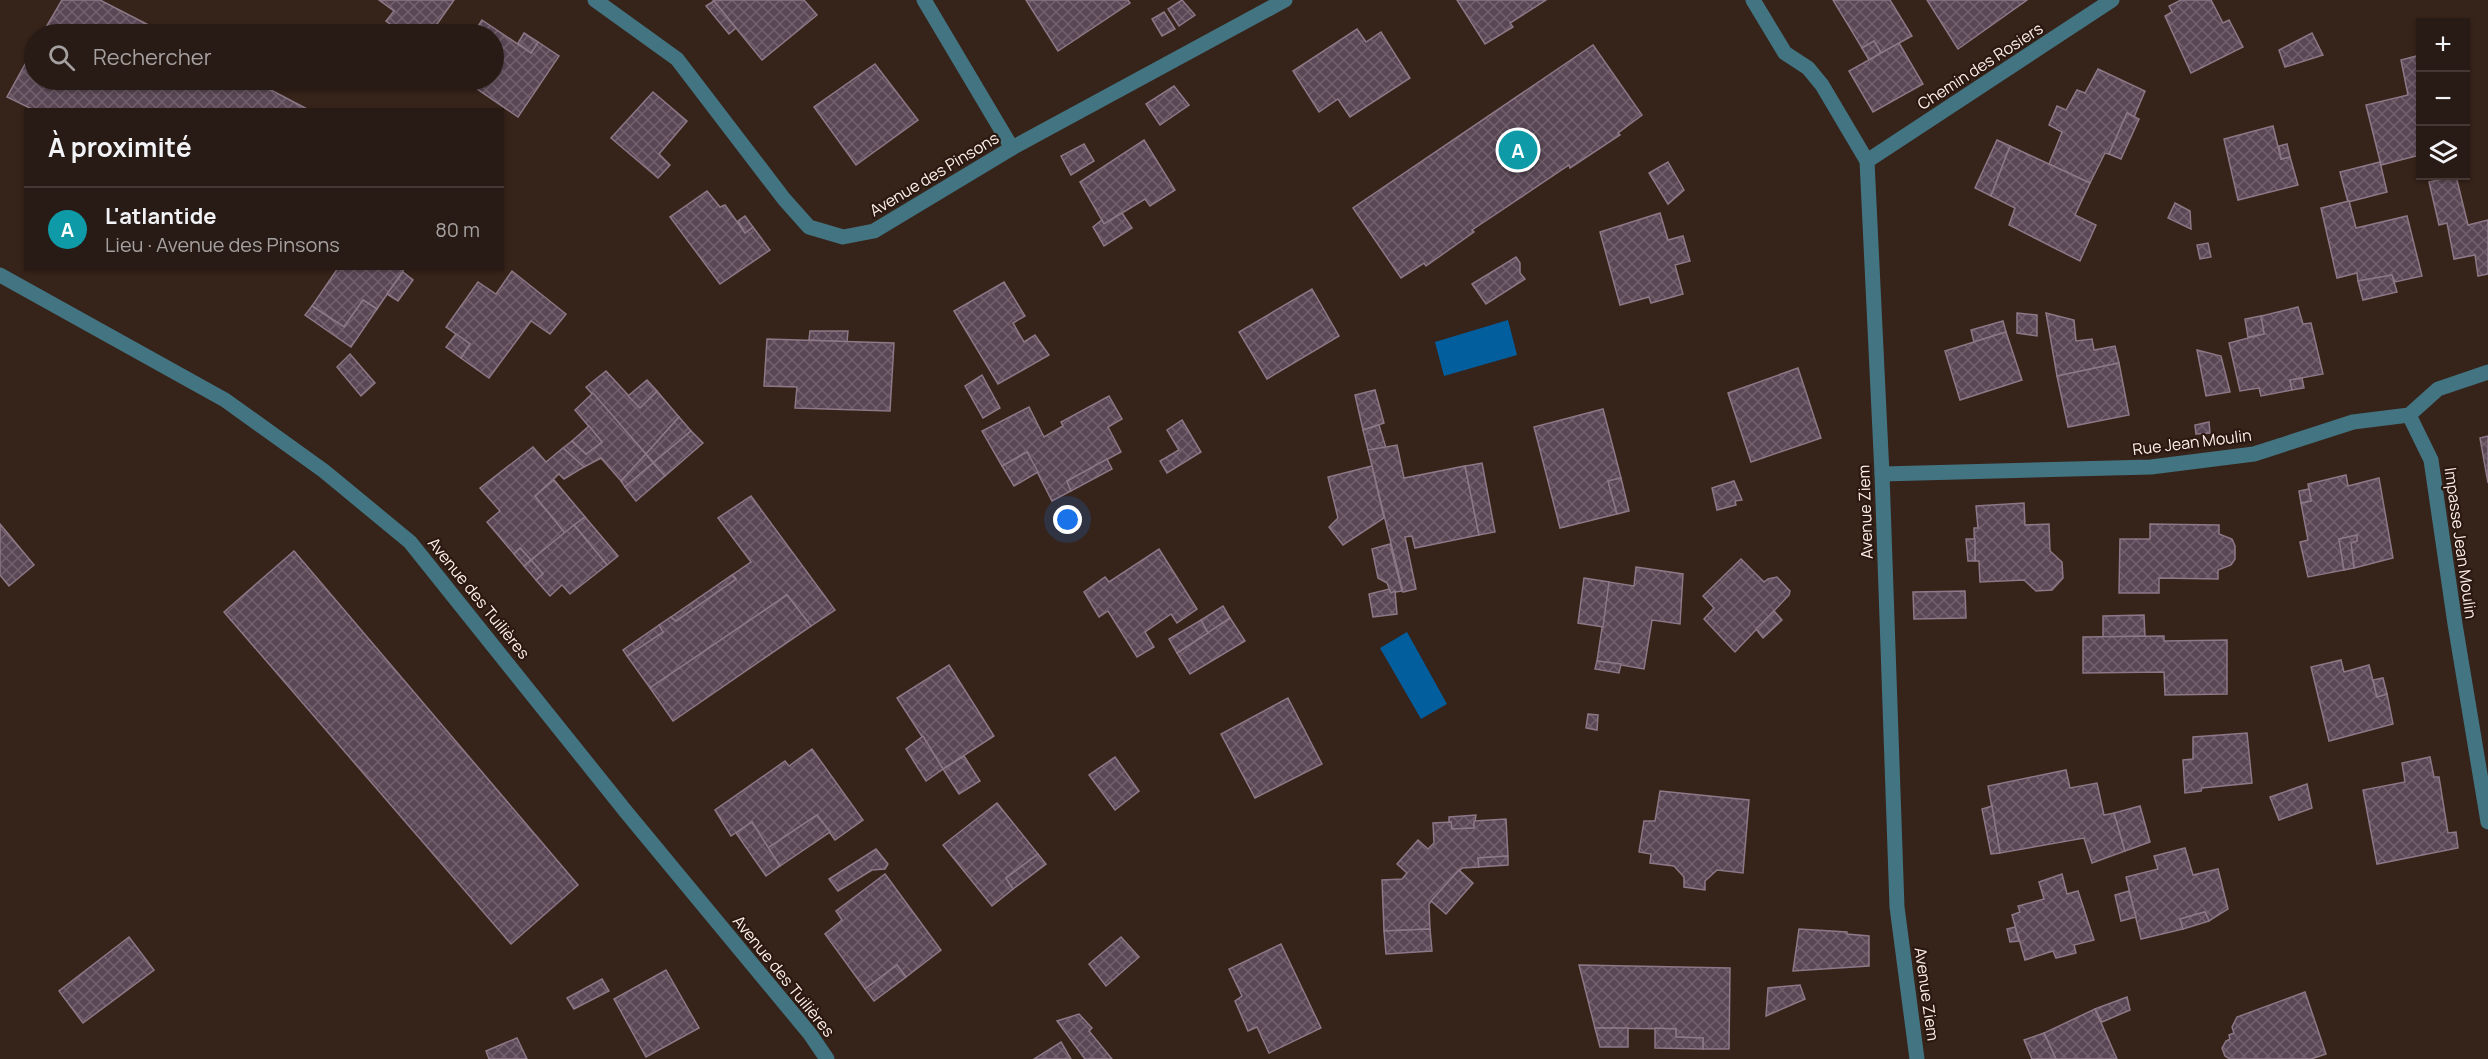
<!DOCTYPE html>
<html lang="fr">
<meta charset="utf-8">
<style>
:root{--surface:#281a14;--page:#30231d;--text:#f1f3f6;--muted:#a5a1a0;--line:#443834;--accent:#ea580c}
body{margin:0;font-family:Manrope,sans-serif;background:var(--page);color:var(--text)}
.controls{position:absolute;right:18px;top:18px;display:grid;overflow:hidden;border-radius:0px;box-shadow:0 2px 4px #0004}
.controls button{width:54px;height:54px;display:grid;place-items:center;padding:0;border:0;border-bottom:2px solid var(--line);background:var(--surface);color:var(--text);font:30px sans-serif}
.you{position:absolute;left:1068px;top:520px;width:21px;height:21px;margin:-15px;border:4px solid #fff;border-radius:50%;background:#1a73e8;box-shadow:0 0 0 9px #1a73e833}
.badge{display:grid;place-items:center;width:39px;height:39px;border-radius:50%;background:var(--accent);color:#fff;font-size:20px;font-weight:700}
.pin{position:absolute;translate:-50% -50%;border:3px solid #fff;box-shadow:0 2px 6px #0006}
.list{margin:0;padding:0;list-style:none}
h2{display:flex;justify-content:space-between;align-items:center;height:78px;margin:0;padding:0 24px;font-size:26px}
h2 small{font-size:20px;font-weight:400;color:var(--muted)}
.list li{display:grid;grid-template-columns:39px 1fr auto;gap:18px;align-items:center;box-sizing:border-box;height:84px;padding:0 24px;border-top:2px solid var(--line)}
.list b{display:block;font-size:22px;white-space:nowrap}
.list p{margin:0;font-size:20px;white-space:nowrap;color:var(--muted)}
.list em{font-size:20px;font-style:normal;color:var(--muted)}
.icon{flex:none;width:33px;height:33px;fill:none;stroke:currentColor;stroke-width:2;stroke-linecap:round;stroke-linejoin:round}
.map{position:relative;flex:none;width:2488px;height:1059px;overflow:hidden}
.search{position:absolute;background:var(--surface);box-shadow:0 2px 4px #0004;left:24px;top:24px;width:480px;height:66px;display:flex;align-items:center;gap:15px;box-sizing:border-box;padding:0 21px;border-radius:33px;color:var(--muted);font-size:22px}
.panel{position:absolute;background:var(--surface);box-shadow:0 2px 4px #0004;left:24px;top:108px;width:480px;height:162px;border-radius:0px}
.map>svg:first-child{display:block}
</style>
<div class="map">
<svg width="2488" height="1059" viewBox="0 0 2488 1059">
<defs>
<pattern id="building-cross-hatch" width="8" height="8" patternUnits="userSpaceOnUse" patternTransform="scale(1.5)"><rect width="8" height="8" fill="#5a4755"/><path d="M0 0l8 8M0 8l8-8" fill="none" stroke="#73626d"/></pattern>
</defs>
<rect width="100%" height="100%" fill="#36231a"/>
<g fill="#035e9e">
<path d="M1508,320L1517,355L1444,376L1435,342Z"/>
<path d="M1407,632L1447,704L1421,719L1380,648Z"/>
</g>
<g fill="url(#building-cross-hatch)" stroke="#8c7886" stroke-width="1.5">
<path d="M62,0H100L166,34H42Z"/>
<path d="M379,0H454L430,34H404L386,21L394,11Z"/>
<path d="M790,0H804L817,15L762,60L713,0Z"/>
<path d="M1026,0H1128L1130,3L1058,51Z"/>
<path d="M1182,0L1195,15L1179,26L1168,9Z"/>
<path d="M1457,0H1546L1510,23L1513,27L1485,44Z"/>
<path d="M1833,0H1890L1912,36L1881,53L1874,41L1862,48Z"/>
<path d="M1927,0H2027L1958,49Z"/>
<path d="M2181,0H2211L2223,23L2229,20L2243,47L2191,73L2165,16L2172,12L2169,6Z"/>
<path d="M714,1L736,28L729,34L706,6Z"/>
<path d="M1164,12L1175,29L1162,36L1152,19Z"/>
<path d="M482,20L531,53L538,42L559,56L518,117L464,80H494V34H473Z"/>
<path d="M1357,29L1366,42L1381,32L1410,78L1350,117L1338,99L1319,112L1293,71Z"/>
<path d="M524,33L538,42L531,53L518,43Z"/>
<path d="M2312,33L2323,55L2285,67L2279,50Z"/>
<path d="M1874,41L1881,53L1869,60L1862,48Z"/>
<path d="M1899,43L1923,84L1873,112L1849,71Z"/>
<path d="M1593,45L1642,115L1618,133L1620,135L1570,168L1569,165L1472,230L1474,232L1426,266L1424,263L1401,278L1353,208Z"/>
<path d="M34,48V80H252L309,110H34L7,97Z"/>
<path d="M2420,55V155L2381,165L2366,105L2408,95L2401,60Z"/>
<path d="M875,64L918,120L856,165L814,107Z"/>
<path d="M2098,69L2145,91L2134,117L2127,113L2109,154L2105,153L2090,183L2049,164L2062,132L2049,125L2057,106L2066,110L2077,90L2085,93Z"/>
<path d="M1174,86L1189,105L1160,125L1146,104Z"/>
<path d="M653,92L687,121L659,154L670,165L658,178L611,138Z"/>
<path d="M2127,113L2139,119L2121,159L2109,154Z"/>
<path d="M2273,126L2281,159L2290,157L2298,185L2238,200L2224,139Z"/>
<path d="M1144,140L1175,190L1150,206L1145,199L1104,224L1080,182Z"/>
<path d="M1997,140L2010,146L1991,196L1975,188Z"/>
<path d="M1084,144L1094,161L1071,175L1061,156Z"/>
<path d="M2287,144L2290,157L2281,159L2279,146Z"/>
<path d="M2010,146L2090,183L2075,215L2096,225L2080,261L2009,225L2015,208L1991,196Z"/>
<path d="M1668,162L1684,190L1668,204L1649,173Z"/>
<path d="M2380,162L2387,192L2348,202L2340,172Z"/>
<path d="M2456,176L2468,225L2488,220V274L2478,276L2475,255L2454,259L2447,223L2439,225L2429,182Z"/>
<path d="M707,191L720,207L725,205L745,233L753,227L770,250L720,284L670,217Z"/>
<path d="M2349,201L2356,228L2407,216L2422,276L2395,282L2392,275L2358,281L2357,273L2337,278L2321,208Z"/>
<path d="M2175,203L2190,211L2191,229L2168,218Z"/>
<path d="M1122,213L1132,228L1104,246L1093,227L1102,220L1104,224Z"/>
<path d="M1660,213L1668,240L1683,236L1690,261L1675,265L1683,294L1651,303L1649,297L1620,305L1600,232Z"/>
<path d="M745,216L753,227L745,233L738,221Z"/>
<path d="M2208,243L2211,257L2200,259L2197,245Z"/>
<path d="M1516,257L1520,263V273L1525,279L1486,304L1472,284Z"/>
<path d="M338,268H405L377,309L363,300L344,327L312,306Z"/>
<path d="M512,271L566,314L550,334L531,321L489,378L461,358L470,344L446,327L478,282L496,294Z"/>
<path d="M403,272L413,280L398,301L387,294Z"/>
<path d="M2392,275L2397,292L2363,300L2358,281Z"/>
<path d="M1004,282L1025,316L1013,323L1024,342L1035,335L1049,355L998,384L954,311Z"/>
<path d="M1312,289L1339,336L1267,379L1239,332Z"/>
<path d="M363,300L377,309L351,347L305,315L312,306L344,327Z"/>
<path d="M2298,307L2303,324L2311,323L2323,374L2290,380L2292,390L2261,396L2259,388L2240,391L2229,343L2264,334L2261,316Z"/>
<path d="M2017,313L2037,315V336L2017,333Z"/>
<path d="M2046,313L2074,320L2076,341L2092,339L2094,350L2115,346L2119,363L2057,376Z"/>
<path d="M2261,316L2264,334L2248,337L2245,319Z"/>
<path d="M2003,321L2006,332L1974,342L1971,330Z"/>
<path d="M810,331H848L847,342L809,340Z"/>
<path d="M2006,332L2022,380L1960,400L1945,351Z"/>
<path d="M456,334L470,344L461,358L446,347Z"/>
<path d="M767,339L894,343L890,411L795,408L797,387L764,386Z"/>
<path d="M2197,350L2221,356L2230,392L2206,396Z"/>
<path d="M350,354L375,383L361,396L337,367Z"/>
<path d="M2119,363L2129,415L2068,427L2057,376Z"/>
<path d="M1798,368L1821,438L1751,462L1728,393Z"/>
<path d="M606,371L640,408L657,391L679,417L646,454L586,387Z"/>
<path d="M982,375L1000,408L983,418L965,386Z"/>
<path d="M2302,378L2304,388L2292,390L2290,380Z"/>
<path d="M647,380L657,391L640,408L628,396Z"/>
<path d="M1375,390L1384,423L1363,430L1355,395Z"/>
<path d="M593,393L646,454L621,481L601,458L584,467L563,448L572,441L586,454L602,442L575,410Z"/>
<path d="M1109,396L1122,419L1108,427L1121,452L1067,481L1071,491L1052,501L1027,452L1002,466L982,431L1029,407L1044,437L1063,426L1061,422Z"/>
<path d="M1603,409L1621,478L1608,481L1617,514L1560,528L1534,427Z"/>
<path d="M679,417L691,431L653,463L646,454Z"/>
<path d="M1182,420L1201,452L1167,473L1160,461L1179,450L1167,430Z"/>
<path d="M2209,422L2210,433L2196,434L2195,425Z"/>
<path d="M1379,425L1386,448L1368,450L1363,430Z"/>
<path d="M589,426L602,442L586,454L572,441Z"/>
<path d="M691,431L703,443L665,476L653,463Z"/>
<path d="M2488,436V483L2480,438Z"/>
<path d="M1397,445L1404,478L1465,466L1479,535L1415,548L1412,536L1405,537L1416,589L1403,592L1368,450Z"/>
<path d="M533,447L546,462L563,448L584,467L564,479L559,474L535,496L565,533L531,560L520,548L514,554L487,522L500,511L480,488Z"/>
<path d="M1027,452L1038,472L1014,486L1002,466Z"/>
<path d="M646,454L653,463L625,487L621,481Z"/>
<path d="M1107,459L1112,469L1071,491L1067,481Z"/>
<path d="M653,463L665,476L636,501L625,487Z"/>
<path d="M1482,463L1495,532L1479,535L1465,466Z"/>
<path d="M1372,466L1384,518L1343,545L1329,527L1338,518L1328,477Z"/>
<path d="M2346,475L2348,486L2379,478L2393,558L2354,568L2351,543L2357,541V535L2339,539L2344,570L2308,577L2300,542L2308,540L2301,503L2311,501L2308,484Z"/>
<path d="M1621,478L1629,511L1617,514L1608,481Z"/>
<path d="M554,480L585,517L565,533L535,496Z"/>
<path d="M1734,481L1742,500L1735,501L1736,505L1717,510L1712,488Z"/>
<path d="M2309,489L2311,501L2301,503L2299,491Z"/>
<path d="M751,496L835,610L811,626L787,595L650,688L627,656L663,632L659,625L671,617L676,621L736,579L732,575L751,562L718,518Z"/>
<path d="M2024,503L2025,525L2049,524L2050,551L2062,562L2063,578L2052,590L2036,591L2024,580L1980,582L1979,561H1975L1974,528H1978L1976,506Z"/>
<path d="M585,517L618,556L607,565L574,525Z"/>
<path d="M0,524L34,565L9,586L0,575Z"/>
<path d="M2150,524L2219,525V534L2232,539L2235,546V559L2231,565L2218,570V579L2159,578V593H2119L2120,539H2150Z"/>
<path d="M574,525L607,565L570,594L562,585L550,596L536,580L543,574L531,560Z"/>
<path d="M2357,535V541L2351,543L2354,568L2344,570L2339,539Z"/>
<path d="M1966,539H1975V561H1968Z"/>
<path d="M1390,544L1402,591L1391,593L1387,583L1378,578L1372,549Z"/>
<path d="M520,548L531,560L524,566L514,554Z"/>
<path d="M1159,549L1197,609L1177,623L1171,614L1145,632L1154,647L1137,657L1108,611L1099,617L1084,592L1105,577L1109,582Z"/>
<path d="M294,551L578,885L511,944L224,612Z"/>
<path d="M1741,559L1764,582L1768,579L1777,577L1790,591L1789,595L1735,652L1704,619L1714,608L1703,596Z"/>
<path d="M531,560L543,574L536,580L524,566Z"/>
<path d="M1636,567L1683,574L1680,624L1652,620L1644,669L1597,661L1609,582L1634,586Z"/>
<path d="M732,575L736,579L676,621L671,617Z"/>
<path d="M1584,578L1609,582L1603,627L1578,623Z"/>
<path d="M1389,589L1391,593L1395,591L1397,614L1373,617L1369,594Z"/>
<path d="M1965,591L1966,618L1914,619L1913,592Z"/>
<path d="M787,595L811,626L673,721L650,688Z"/>
<path d="M1223,606L1230,618L1208,633L1201,620Z"/>
<path d="M1774,611L1782,620L1763,638L1756,629Z"/>
<path d="M2144,615L2145,636L2103,637V616Z"/>
<path d="M1230,618L1245,641L1190,674L1177,653Z"/>
<path d="M1201,620L1208,633L1177,653L1169,639Z"/>
<path d="M659,625L663,632L627,656L623,650Z"/>
<path d="M2164,636V641L2227,640V694L2165,695L2164,672L2083,673V637Z"/>
<path d="M2341,660L2344,672L2369,665L2377,697L2387,694L2393,724L2329,741L2311,667Z"/>
<path d="M1597,661L1621,664L1619,673L1595,669Z"/>
<path d="M949,665L994,736L943,769L897,698Z"/>
<path d="M2383,678L2387,694L2377,697L2373,680Z"/>
<path d="M1288,698L1322,764L1255,798L1221,734Z"/>
<path d="M1588,714L1598,715L1597,730L1586,728Z"/>
<path d="M2247,733L2252,783L2202,788L2201,791L2185,793L2183,760L2193,759V737Z"/>
<path d="M923,736L943,769L926,781L906,749Z"/>
<path d="M812,749L863,820L835,840L817,815L768,848L752,822L731,836L715,810L785,761L789,766Z"/>
<path d="M964,756L980,781L959,794L943,769Z"/>
<path d="M1115,757L1139,791L1115,810L1089,775Z"/>
<path d="M2430,757L2434,777H2439L2448,833L2456,832L2458,848L2377,864L2363,790L2405,782L2402,763Z"/>
<path d="M2066,770L2070,788L2097,783L2104,815L2114,813L2125,851L2092,863L2084,838L2000,853L1988,786Z"/>
<path d="M2307,784L2312,808L2279,820L2270,797Z"/>
<path d="M1660,791L1749,800L1743,873L1717,870L1705,881V890L1684,887V877L1674,866L1650,863L1651,854L1639,852L1644,821H1655Z"/>
<path d="M997,803L1038,854L1006,878L1013,889L992,906L943,845Z"/>
<path d="M1992,806L2000,853L1991,854L1982,809Z"/>
<path d="M2140,806L2150,842L2125,851L2114,813Z"/>
<path d="M817,815L830,832L780,866L768,848Z"/>
<path d="M1476,815L1474,828L1452,829L1451,822H1449V817Z"/>
<path d="M1506,819L1508,856L1478,858L1479,867L1462,868L1429,904L1430,929L1384,931L1382,880L1402,879L1407,873L1397,864L1418,840L1428,849L1434,843L1433,823L1451,822L1452,829L1474,828V821Z"/>
<path d="M752,822L780,866L766,876L736,833Z"/>
<path d="M2185,848L2193,875L2218,869L2228,909L2209,921L2205,912L2180,919L2183,929L2141,939L2126,877L2158,869L2154,856Z"/>
<path d="M876,849L888,864L885,869L872,870L838,891L829,879Z"/>
<path d="M1038,854L1046,864L1013,889L1006,878Z"/>
<path d="M1508,856V865L1479,867L1478,858Z"/>
<path d="M1459,870L1473,883L1446,914L1431,901Z"/>
<path d="M885,874L941,950L906,977L897,965L865,989L825,934L842,920L836,911Z"/>
<path d="M2062,874L2067,894L2078,891L2094,940L2074,945L2076,953L2056,958L2053,951L2025,960L2012,915L2020,912L2018,906L2044,899L2039,882Z"/>
<path d="M2129,891L2136,917L2121,921L2115,895Z"/>
<path d="M2205,912L2209,921L2183,929L2180,919Z"/>
<path d="M2015,927L2019,941L2010,942L2007,929Z"/>
<path d="M1430,929L1432,951L1386,954L1384,931Z"/>
<path d="M1799,929L1847,932V934L1869,936V966L1793,971Z"/>
<path d="M129,937L154,970L83,1023L59,991Z"/>
<path d="M1121,937L1139,957L1106,986L1089,964Z"/>
<path d="M1281,944L1321,1028L1269,1053L1257,1027L1248,1031L1235,1001L1242,996L1229,969Z"/>
<path d="M897,965L906,977L874,1001L865,989Z"/>
<path d="M1579,965L1730,968L1729,1049H1703V1038L1676,1037V1029L1595,1028Z"/>
<path d="M666,970L699,1028L646,1057L614,999Z"/>
<path d="M602,979L609,991L574,1009L567,998Z"/>
<path d="M1800,985L1805,999L1766,1016L1768,988Z"/>
<path d="M2305,992L2326,1054L2311,1059H2230L2225,1056L2222,1048L2226,1041L2230,1039L2229,1035L2234,1033L2232,1027L2237,1017Z"/>
<path d="M2127,997L2130,1010L2102,1022L2095,1009Z"/>
<path d="M2095,1009L2117,1059H2056L2044,1033Z"/>
<path d="M1079,1014L1092,1028L1089,1031L1112,1059H1085L1057,1021Z"/>
<path d="M1595,1028H1628V1047H1600Z"/>
<path d="M1655,1028L1676,1029V1037L1703,1038V1049L1655,1048Z"/>
<path d="M2044,1033L2056,1059H2032L2024,1040Z"/>
<path d="M517,1038L527,1059H489L486,1051Z"/>
<path d="M1061,1042L1071,1059H1034Z"/>
</g>
<g fill="none" stroke-linecap="round" stroke-linejoin="round">
<g stroke="#437481" stroke-width="15">
<path d="M595,0L677,59L784,199L809,227L843,237L874,231L1012,148L1285,0"/>
<path d="M924,0L1012,148"/>
<path d="M1753,0L1785,53L1808,68L1822,85L1867,161L1882,474L1897,907L1917,1059"/>
<path d="M1867,161L2112,0"/>
<path d="M0,275L225,400L324,471L410,542L627,813L810,1034L827,1059"/>
<path d="M2409,415L2431,460L2455,624L2488,822"/>
<path d="M1882,474L2151,467L2254,454L2353,422L2409,415L2438,389L2488,372"/>
</g>
</g>
<g text-anchor="middle" dominant-baseline="central" stroke-width="4.5" stroke-linejoin="round" paint-order="stroke">
<g font-size="16" fill="#fcefe9" stroke="#2b1911">
<text transform="translate(1980 66) rotate(-33)">Chemin des Rosiers</text>
<text transform="translate(934 174) rotate(-31)">Avenue des Pinsons</text>
<text transform="translate(2192 442) rotate(-7)">Rue Jean Moulin</text>
<text transform="translate(1865 512) rotate(-92)">Avenue Ziem</text>
<text transform="translate(2461 543) rotate(82)">Impasse Jean Moulin</text>
<text transform="translate(479 598) rotate(51)">Avenue des Tuilières</text>
<text transform="translate(784 976) rotate(51)">Avenue des Tuilières</text>
<text transform="translate(1927 994) rotate(82)">Avenue Ziem</text>
</g>
</g>
</svg>
<div class="controls">
<button>+</button>
<button>−</button>
<button><svg class="icon" aria-label="layers" viewBox="0 0 24 24"><path d="M12 4l9 5-9 5-9-5zM3 14l9 5 9-5"/></svg></button>
</div>
<div class="you"></div>
<div class="pin badge" style="left:1518px;top:150px;background:#0f9aa8">A</div>
<div class="search"><svg class="icon" aria-label="search" viewBox="0 0 24 24"><circle cx="10" cy="10" r="6"/><path d="M15 15l6 6"/></svg>Rechercher</div>
<section class="panel">
<h2>À proximité<small></small></h2>
<ul class="list">
<li><span class="badge" style="background:#0f9aa8">A</span><div><b>L'atlantide</b><p>Lieu · Avenue des Pinsons</p></div><em>80 m</em></li>
</ul>
</section>
</div>
